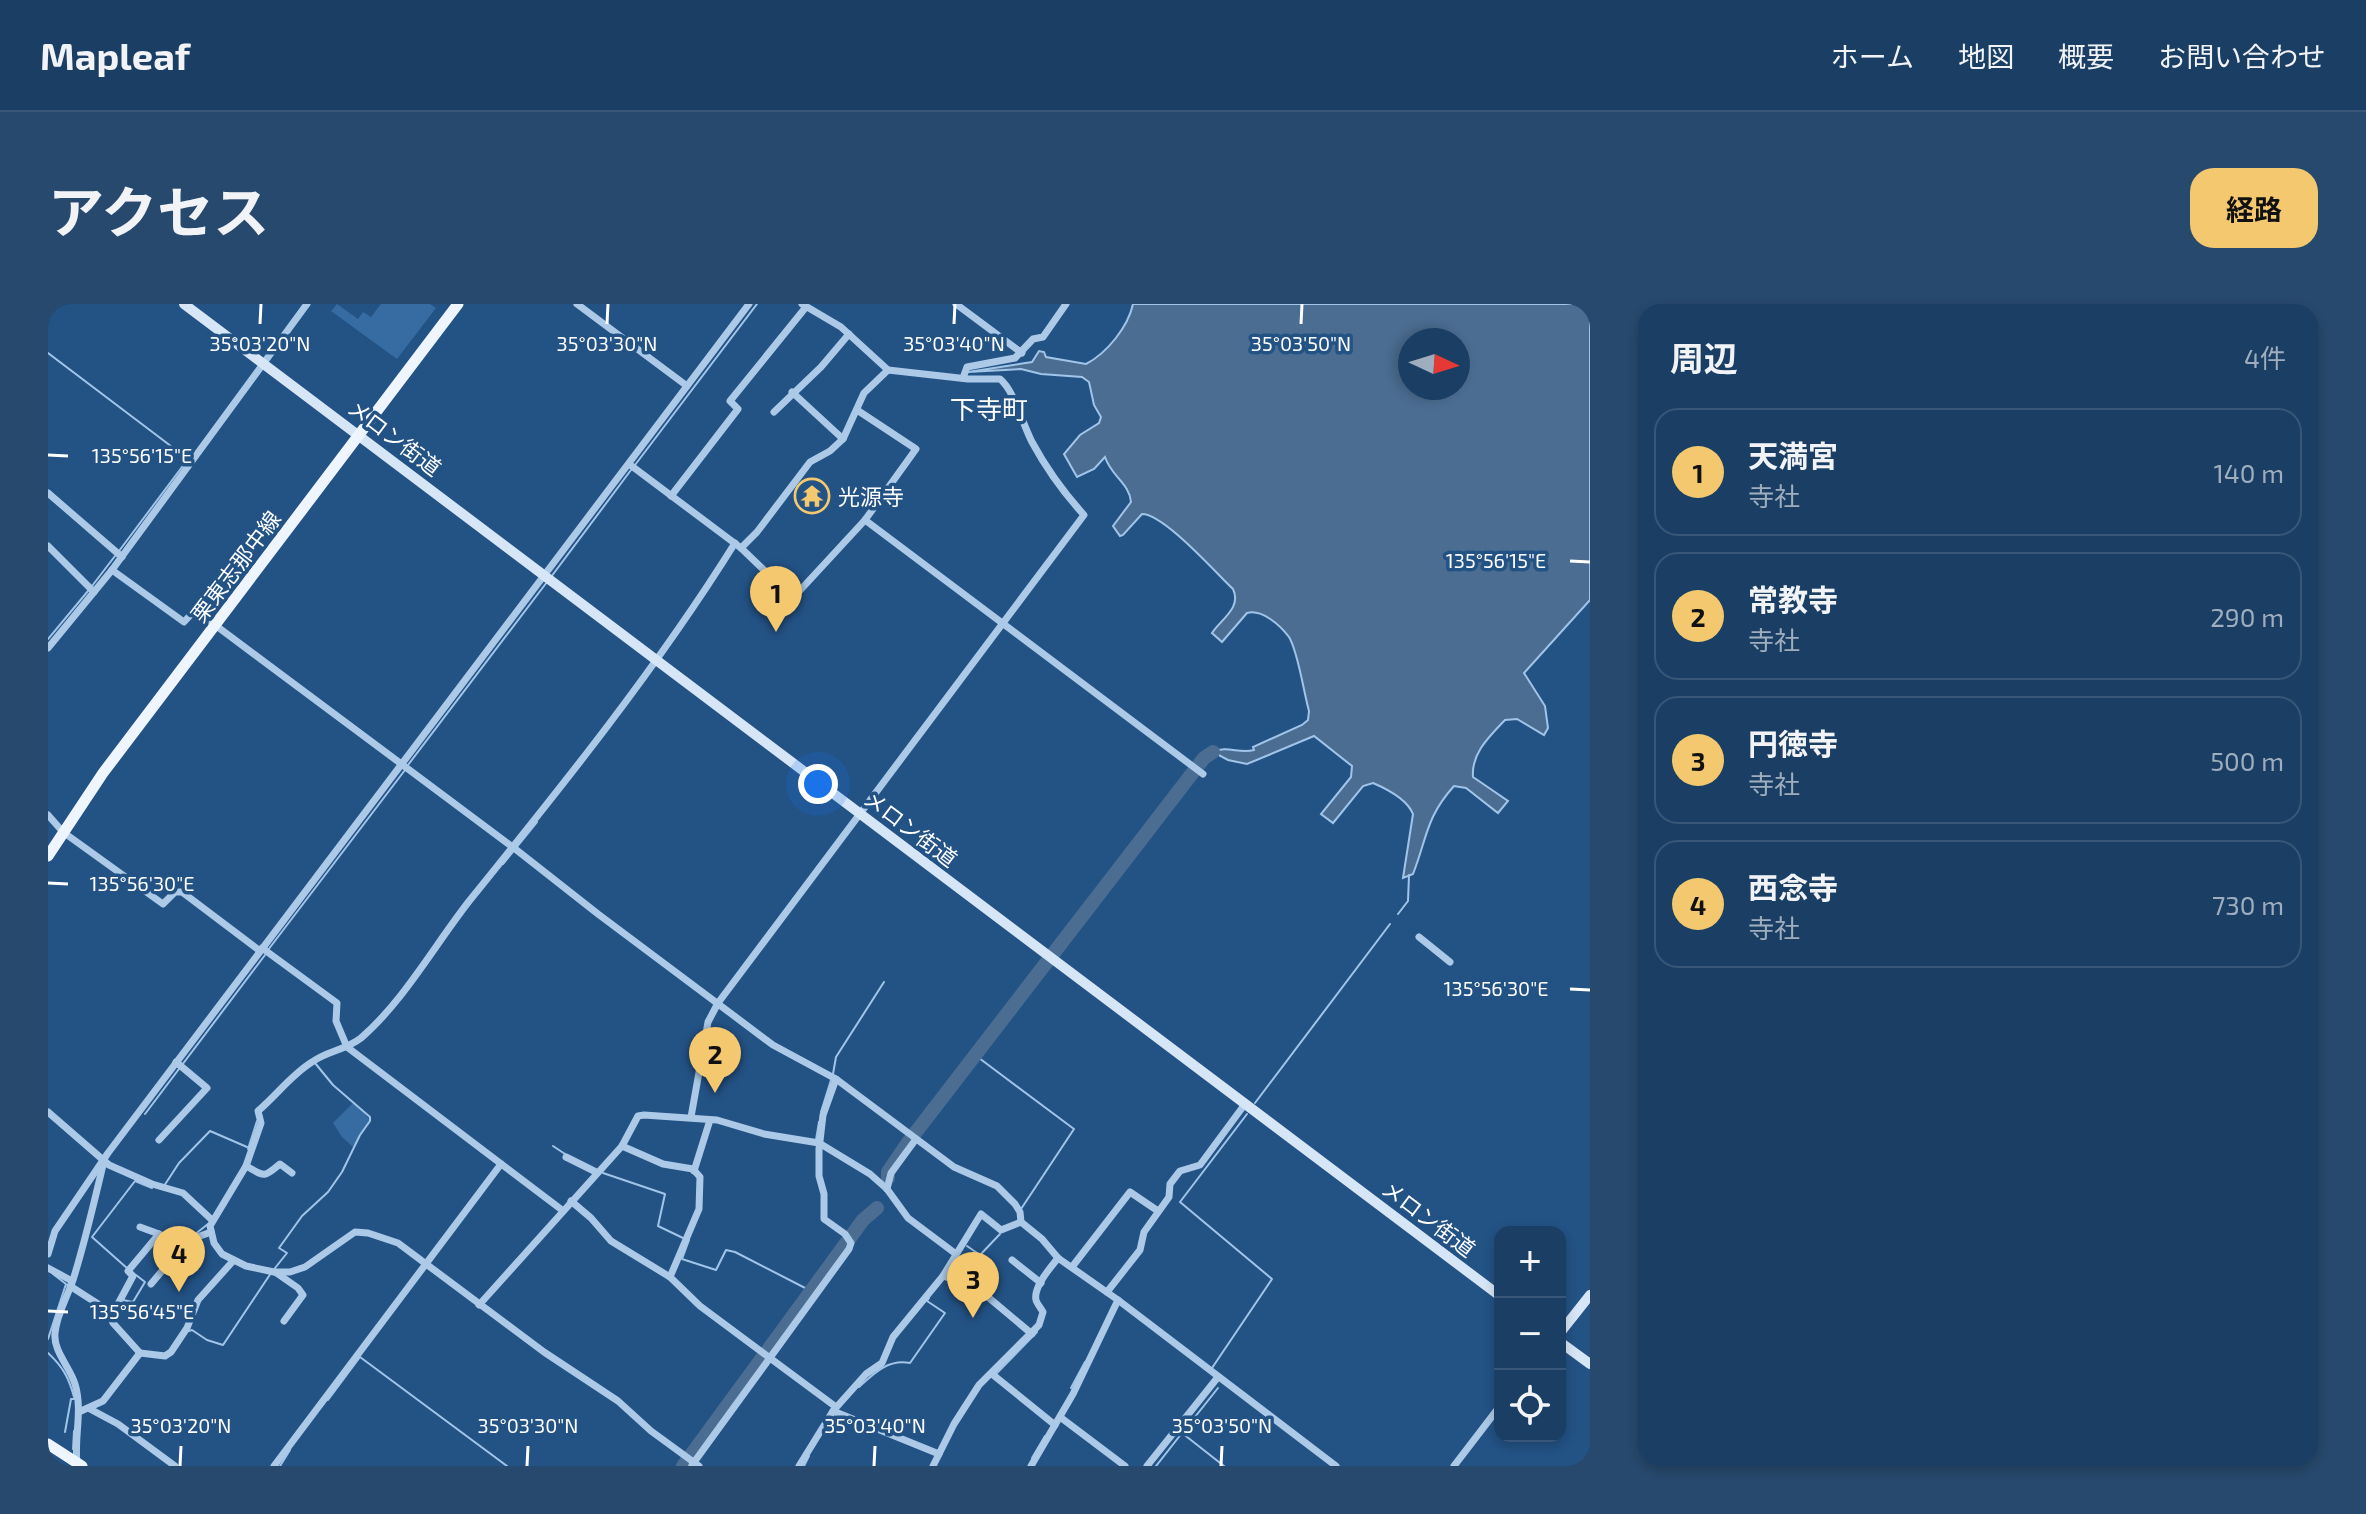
<!DOCTYPE html>
<html lang="ja">
<meta charset="utf-8">
<style>
:root{--surface:#1a3e64;--page:#27496d;--text:#f1f3f6;--muted:#9faebf;--line:#385778;--accent:#f4c86f}
body{margin:0;font-family:"Exo 2","Noto Sans JP",sans-serif;background:var(--page);color:var(--text)}
.controls{position:absolute;right:24px;bottom:24px;display:grid;overflow:hidden;border-radius:16px;box-shadow:0 4px 12px #0003}
.controls button{width:72px;height:72px;display:grid;place-items:center;padding:0;border:0;border-bottom:2px solid var(--line);background:var(--surface);color:var(--text);font:40px sans-serif}
.compass{position:absolute;left:1350px;top:24px;width:72px;height:72px;border-radius:50%;background:var(--surface);box-shadow:0 4px 12px #0003;rotate:94deg}
.you{position:absolute;left:770px;top:480px;width:28px;height:28px;margin:-20px;border:6px solid #fff;border-radius:50%;background:#1a73e8;box-shadow:0 0 0 12px #1a73e833}
.badge{display:grid;place-items:center;width:52px;height:52px;border-radius:50%;background:var(--accent);color:#111;font-size:26px;font-weight:700}
.pin{position:absolute;translate:-50% -66px;filter:drop-shadow(0 2px 4px #0008)}
.pin::after{content:'';position:absolute;top:42px;width:28px;height:24px;background:inherit;clip-path:polygon(0 0,100% 0,50% 100%)}
.list{margin:0;padding:0;list-style:none}
h2{display:flex;justify-content:space-between;align-items:center;height:104px;margin:0;padding:0 32px;font-size:34px}
h2 small{font-size:26px;font-weight:400;color:var(--muted)}
.list li{display:grid;grid-template-columns:52px 1fr auto;gap:24px;align-items:center;box-sizing:border-box;height:128px;margin:0 16px 16px;padding:0 16px;border:2px solid var(--line);border-radius:24px}
.list b{display:block;font-size:30px;white-space:nowrap}
.list p{margin:0;font-size:26px;white-space:nowrap;color:var(--muted)}
.list em{font-size:26px;font-style:normal;color:var(--muted)}
.icon{flex:none;width:44px;height:44px;fill:none;stroke:currentColor;stroke-width:2;stroke-linecap:round;stroke-linejoin:round}
.map{position:relative;flex:none;width:1542px;height:1162px;overflow:hidden;border-radius:24px}
header{display:flex;align-items:center;gap:48px;box-sizing:border-box;height:112px;padding:0 40px;background:var(--surface);border-bottom:2px solid var(--line)}
header strong{font-size:38px}
nav{display:flex;gap:44px;margin-inline-start:auto;font-size:28px}
.intro{display:flex;align-items:center;justify-content:space-between;box-sizing:border-box;height:192px;padding:0 48px}
h1{margin:0;font-size:56px}
.button{padding:20px 36px;border-radius:24px;background:var(--accent);color:#111;font-size:28px;font-weight:700}
main{display:flex;gap:48px;padding:0 48px}
aside{flex:1;background:var(--surface);border-radius:24px;box-shadow:0 4px 12px #0003}
.map>svg:first-child{display:block}
</style>
<header>
<strong>Mapleaf</strong>
<nav><a>ホーム</a><a>地図</a><a>概要</a><a>お問い合わせ</a></nav>
</header>
<div class="intro"><h1>アクセス</h1><a class="button">経路</a></div>
<main>
<div class="map">
<svg width="1542" height="1162" viewBox="0 0 1542 1162">
<rect width="100%" height="100%" fill="#235285"/>
<g fill="#376ca2">
<path d="M289,0L310,15L315,8L323,13L333,0H382L388,4L349,55L283,7Z"/>
<path d="M306,798L322,816L305,843L294,833L285,819Z"/>
</g>
<path fill="#4b6d91" stroke="#a1c5e9" stroke-width="2" fill-rule="evenodd" d="M1085,0H1542V296L1476,369L1497,402L1500,424L1496,431L1469,415L1457,416C1442,432 1423,449 1425,473L1460,497L1450,509L1418,484L1406,482C1378,513 1379,534 1365,570L1355,574L1365,510C1359,495 1339,485 1325,479L1315,482L1285,519L1273,510L1303,473L1304,462L1266,432L1199,460L1180,456L1165,448C1179,441 1191,450 1206,446L1205,443L1254,421L1260,416L1261,407C1256,390 1250,347 1241,333C1232,321 1214,305 1199,309L1174,338L1164,329C1173,315 1194,304 1185,285C1168,269 1116,210 1094,210L1075,231L1072,232L1065,222L1083,198C1082,180 1063,172 1057,153L1046,165L1029,173L1016,150L1032,131L1051,119L1053,113L1046,101L1041,78L1034,73L993,70L973,65L920,68L984,58L991,47L996,48L998,53L1038,60C1059,49 1080,23 1085,0ZM1362,36H1410V84H1362Z"/>
<g fill="none" stroke-linecap="round" stroke-linejoin="round">
<g stroke="#a1c5e9" stroke-width="2">
<path d="M0,49L140,155L71,247"/>
<path d="M587,161L709,0"/>
<path d="M503,273L583,166"/>
<path d="M44,282L67,252"/>
<path d="M0,335L40,287"/>
<path d="M360,461L499,278"/>
<path d="M455,560L489,518"/>
<path d="M1350,610L1360,597L1361,571"/>
<path d="M220,646L357,466"/>
<path d="M927,751L1026,825L973,905"/>
<path d="M785,770L788,753L836,678"/>
<path d="M1207,799L1342,620"/>
<path d="M773,808L783,776"/>
<path d="M97,810L217,651"/>
<path d="M768,836L771,818"/>
<path d="M505,842L517,850"/>
<path d="M200,845L209,817"/>
<path d="M555,869L617,890L610,922L635,934"/>
<path d="M116,882L131,859L162,827L199,843"/>
<path d="M146,931L160,920"/>
<path d="M641,936L634,955L668,966L678,946L687,948L763,987"/>
<path d="M919,942L932,951L952,930"/>
<path d="M227,964L239,949L231,944L254,912L280,888L294,868L312,831L322,817V813L285,781L267,759"/>
<path d="M80,965L44,933L87,877L104,884"/>
<path d="M75,996L85,998L97,978L88,971"/>
<path d="M141,1027L144,1026L159,1036L175,1041L223,969"/>
<path d="M0,1035L18,980L5,970"/>
<path d="M0,1049C15,1063 21,1074 26,1093"/>
<path d="M1164,1064L1224,975L1132,898L1199,810"/>
<path d="M949,1069L989,1028"/>
<path d="M811,1083C826,1069 840,1055 862,1059L897,1009L879,997L881,994"/>
<path d="M1023,1084L1037,1058"/>
<path d="M280,1096L312,1053L459,1162"/>
<path d="M17,1128L23,1095H27"/>
<path d="M1135,1128L1170,1084"/>
<path d="M25,1145L26,1127"/>
<path d="M984,1154L997,1132"/>
<path d="M232,1162L242,1146"/>
<path d="M756,1162L761,1152"/>
<path d="M1108,1162L1134,1129L1176,1162"/>
</g>
<g stroke="#4b6d91" stroke-width="14">
<path d="M840,874V868L861,837L1156,454L1165,448"/>
<path d="M635,1162L815,916L829,904"/>
</g>
<g stroke="#accae8" stroke-width="7">
<path d="M529,0L639,82"/>
<path d="M908,0L974,49"/>
<path d="M915,74L919,63L967,54L985,35L995,33L1018,0"/>
<path d="M744,88L795,135"/>
<path d="M726,108L773,63L801,30"/>
<path d="M581,160L693,244L745,294L817,216L868,145L809,106"/>
<path d="M0,189L74,253"/>
<path d="M623,192L690,105L682,97L758,3"/>
<path d="M817,216L1155,470"/>
<path d="M0,242L46,288"/>
<path d="M693,244L709,228L762,158L782,147L795,135L816,89L840,66"/>
<path d="M64,266L136,318L147,306L466,544L550,610L725,741L788,775L906,863L949,882L967,900L972,908L973,918L994,935L1010,954L1070,996L1288,1162"/>
<path d="M0,344L64,266L259,0"/>
<path d="M0,511L15,528L115,600L127,588H134L212,647"/>
<path d="M1371,633L1402,658"/>
<path d="M214,644L289,699L288,717L299,743L514,906"/>
<path d="M0,808L61,861L104,880L135,889L164,916"/>
<path d="M643,813L660,718L670,699L1036,211C1016,189 998,164 984,138C975,121 966,86 952,75H920L840,66L793,23L754,0"/>
<path d="M111,836L159,784L128,758"/>
<path d="M574,842L615,860L645,865L652,873L651,905L622,973"/>
<path d="M518,853L548,868"/>
<path d="M198,862C218,873 215,874 232,860L244,869"/>
<path d="M646,867L662,816"/>
<path d="M839,885L843,869L868,835"/>
<path d="M523,897L543,914L563,937L622,973L652,1002L788,1103"/>
<path d="M92,923L111,930"/>
<path d="M0,950L7,927L60,849L701,0"/>
<path d="M964,956L993,979"/>
<path d="M1024,963L1082,888L1110,907"/>
<path d="M0,964L24,977"/>
<path d="M227,968L250,984L255,991L236,1017"/>
<path d="M895,972L928,983L984,1030"/>
<path d="M103,980L119,961L128,941"/>
<path d="M22,982L61,1007L65,1019L92,1049"/>
<path d="M1059,988L1092,946L1096,928L1121,893L1122,880L1132,867L1152,861L1197,800"/>
<path d="M431,1001L574,842L590,812L596,811L669,816L716,830L771,839L822,870L839,885L860,914L908,950"/>
<path d="M63,1013L85,972L80,967L111,930L128,941L163,928"/>
<path d="M944,1070L1007,1121"/>
<path d="M42,1105L70,1120L127,1162"/>
<path d="M33,1107L55,1097L92,1049L117,1052L123,1048L139,1024L150,996L185,957"/>
<path d="M785,1107L891,1150"/>
<path d="M1012,1113L1077,1162"/>
<path d="M29,1160C26,1132 35,1107 27,1080C22,1063 5,1047 7,1029C9,1009 19,994 25,976C37,938 46,899 55,861"/>
<path d="M644,1161L801,945L803,939L797,930L776,915V890L771,872V845L775,811L788,775"/>
<path d="M226,1162L453,860"/>
<path d="M651,1162L603,1127L570,1097L496,1048L350,939L320,929L307,928L257,963L242,968H226L198,962L174,950L166,939L162,922L198,862L213,819L210,807C229,791 243,771 264,758C279,747 298,746 313,734C355,698 388,639 422,596C515,481 609,364 687,239"/>
<path d="M751,1162L785,1107L818,1070L834,1059L845,1033L895,972L933,910L953,926L973,918"/>
<path d="M885,1162L906,1120L931,1081L991,1021L995,1008C993,1004 989,1000 988,996C985,983 1003,963 1010,954"/>
<path d="M983,1162L1025,1090L1070,996"/>
<path d="M1099,1162L1170,1073"/>
<path d="M1406,1162L1452,1102"/>
</g>
<g stroke="#d7e6f7" stroke-width="10">
<path d="M136,0L1452,992"/>
<path d="M1512,1029L1542,991"/>
<path d="M1512,1038L1542,1060"/>
</g>
<g stroke="#eff5fe" stroke-width="11">
<path d="M0,552L55,469L410,0"/>
<path d="M0,1140L34,1162"/>
</g>
</g>
<path fill="none" stroke="#fff" stroke-width="3" d="M212,20L213,0M559,20L560,0M906,20L907,0M1253,20L1254,0M0,151L20,152M1522,257L1542,258M0,579L20,580M1522,685L1542,686M0,1007L20,1008M132,1162L133,1142M479,1162L480,1142M826,1162L827,1142M1173,1162L1174,1142"/>
<defs>
<g id="temple-ring" transform="scale(1.8)"><circle r="9.5" fill="#235285" stroke="#f4c86f" stroke-width="1.5"/><path d="M0-6L5-2H3V0L6.5 2.5H4V6H1.5V3h-3V6H-4V2.5H-6.5L-3 0V-2H-5Z" fill="#f4c86f"/></g>
</defs>
<g fill-rule="evenodd">
<use href="#temple-ring" x="764" y="192"/>
</g>
<g text-anchor="middle" dominant-baseline="central" stroke-width="7" stroke-linejoin="round" paint-order="stroke">
<g font-size="22" fill="#fff" stroke="#235285">
<text transform="translate(347 133) rotate(37)">メロン街道</text>
<text transform="translate(187 262) rotate(-53)">栗東志那中線</text>
<text transform="translate(863 524) rotate(37)">メロン街道</text>
<text transform="translate(1381 914) rotate(37)">メロン街道</text>
</g>
<g font-size="22" fill="#fff" stroke="#235285" text-anchor="start">
<text x="790" y="192">光源寺</text>
</g>
<g font-size="26" fill="#fff" stroke="#235285">
<text x="941" y="104">下寺町</text>
</g>
</g>
<g font-size="20" text-anchor="middle" fill="#fff" stroke="#235285" stroke-width="7" stroke-linejoin="round" paint-order="stroke">
<text x="212" y="47">35°03'20"N</text>
<text x="559" y="47">35°03'30"N</text>
<text x="906" y="47">35°03'40"N</text>
<text x="1253" y="47">35°03'50"N</text>
<text x="94" y="159">135°56'15"E</text>
<text x="1448" y="264">135°56'15"E</text>
<text x="94" y="587">135°56'30"E</text>
<text x="1448" y="692">135°56'30"E</text>
<text x="94" y="1015">135°56'45"E</text>
<text x="133" y="1129">35°03'20"N</text>
<text x="480" y="1129">35°03'30"N</text>
<text x="827" y="1129">35°03'40"N</text>
<text x="1174" y="1129">35°03'50"N</text>
</g>
</svg>
<div class="controls">
<button>+</button>
<button>−</button>
<button><svg class="icon" aria-label="locate" viewBox="0 0 24 24"><circle cx="12" cy="12" r="6"/><path d="M12 2v4M12 18v4M2 12h4M18 12h4"/></svg></button>
</div>
<svg class="compass" viewBox="-18 -18 36 36"><path d="M0-13l5 13h-10z" fill="#e53935"/><path d="M0 13l5-13h-10z" fill="#9faebf"/></svg>
<div class="you"></div>
<div class="pin badge" style="left:728px;top:328px">1</div>
<div class="pin badge" style="left:667px;top:789px">2</div>
<div class="pin badge" style="left:925px;top:1014px">3</div>
<div class="pin badge" style="left:131px;top:988px">4</div>
</div>
<aside>
<h2>周辺<small>4件</small></h2>
<ul class="list">
<li><span class="badge">1</span><div><b>天満宮</b><p>寺社</p></div><em>140 m</em></li>
<li><span class="badge">2</span><div><b>常教寺</b><p>寺社</p></div><em>290 m</em></li>
<li><span class="badge">3</span><div><b>円徳寺</b><p>寺社</p></div><em>500 m</em></li>
<li><span class="badge">4</span><div><b>西念寺</b><p>寺社</p></div><em>730 m</em></li>
</ul>
</aside>
</main>
